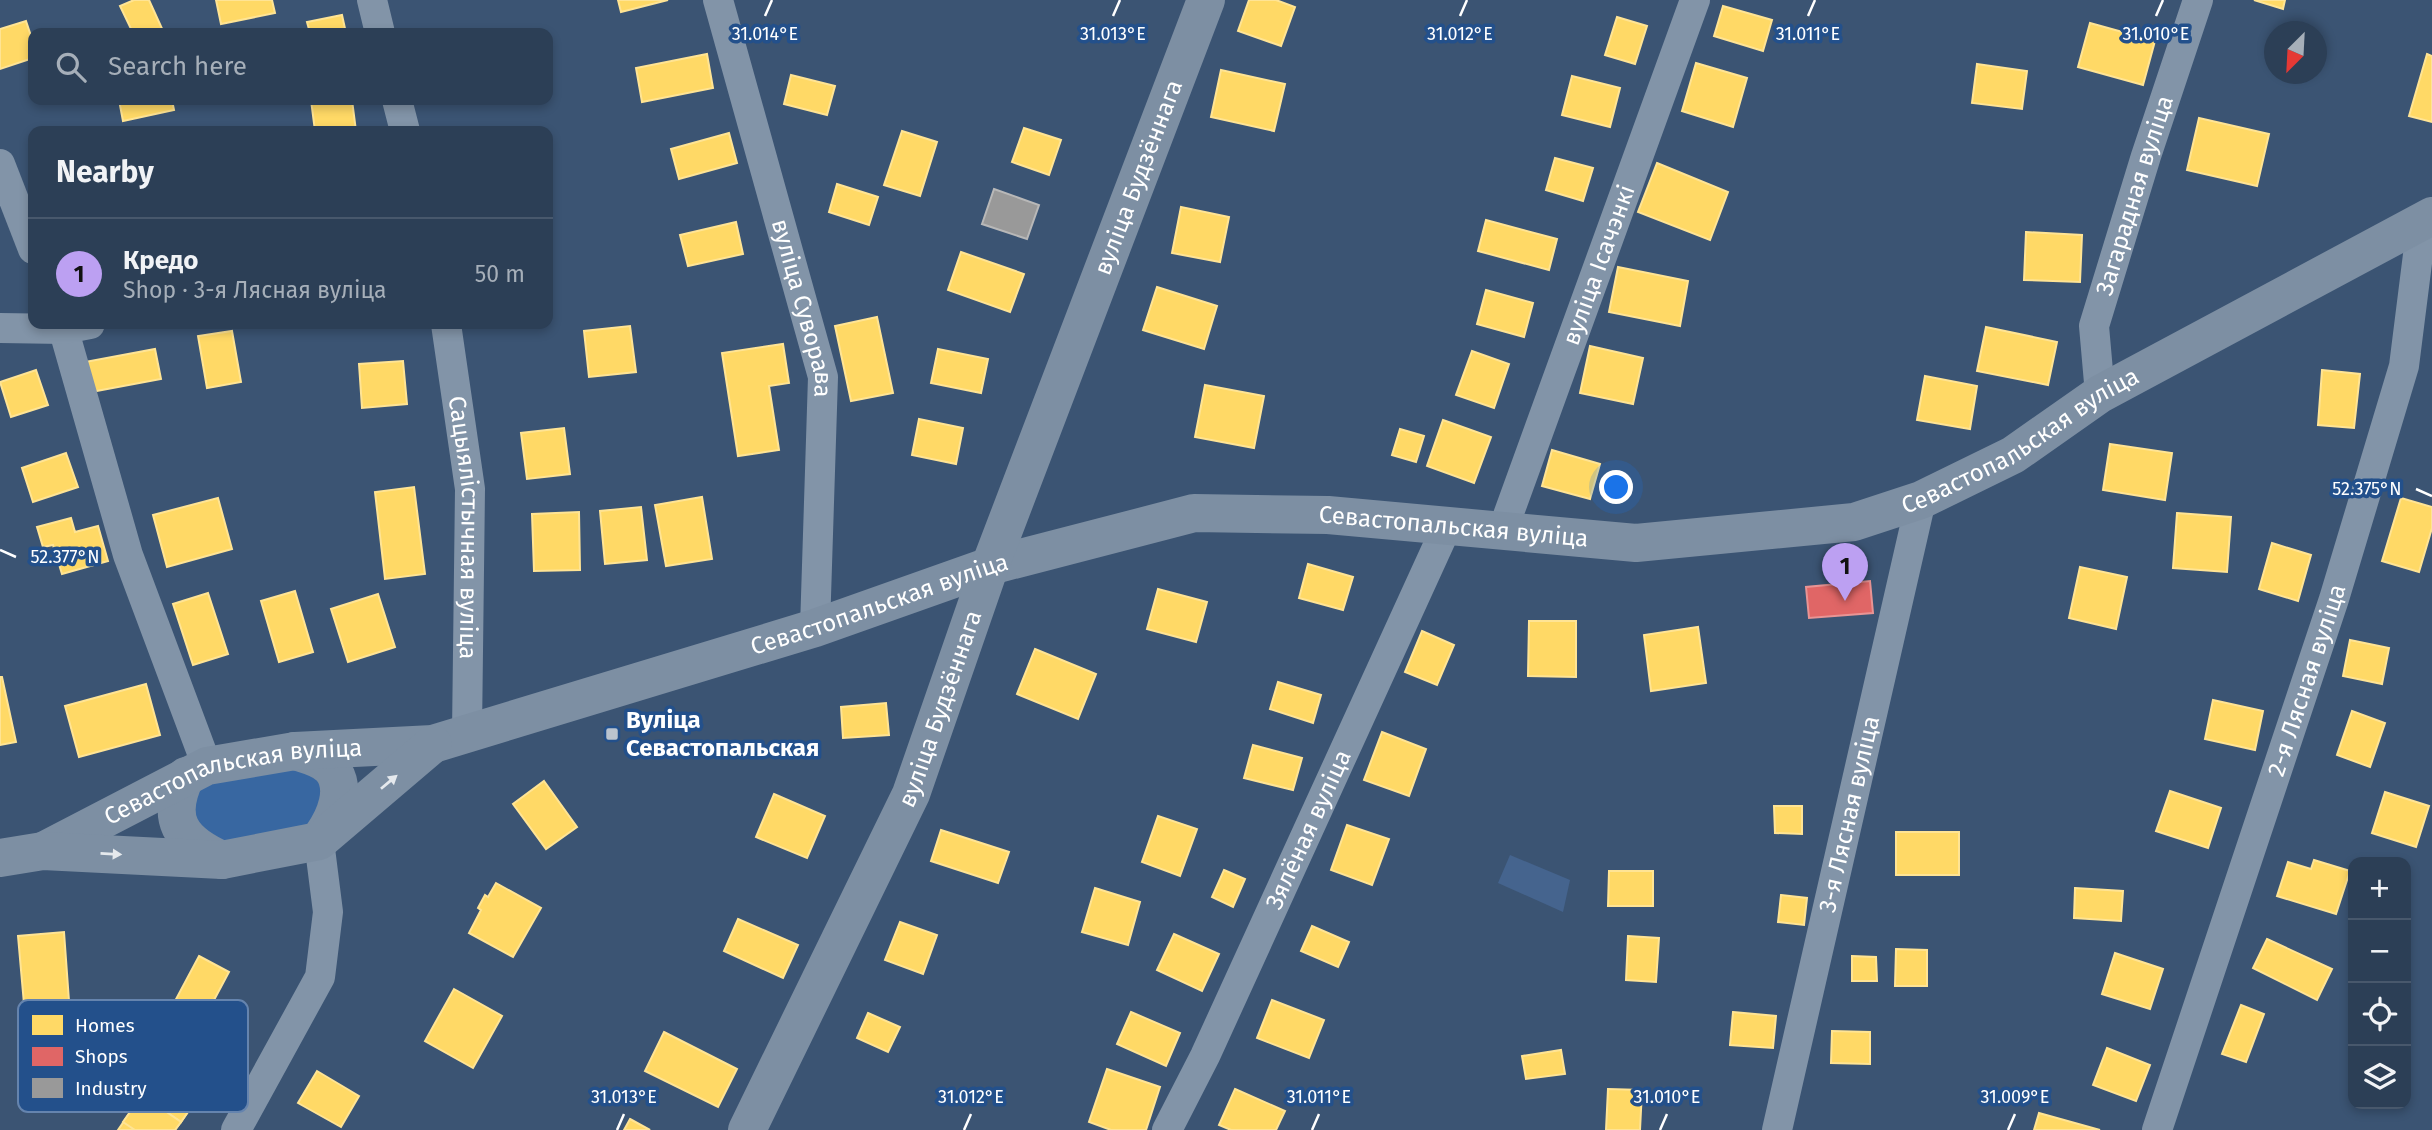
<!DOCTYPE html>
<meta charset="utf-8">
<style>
:root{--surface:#2c3f56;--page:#34465c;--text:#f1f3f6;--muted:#a6afb9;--line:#48586c;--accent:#bca0f2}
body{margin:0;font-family:"Fira Sans",sans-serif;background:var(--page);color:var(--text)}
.controls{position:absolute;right:21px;bottom:21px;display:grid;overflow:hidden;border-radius:14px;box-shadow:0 4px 10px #0003}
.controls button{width:63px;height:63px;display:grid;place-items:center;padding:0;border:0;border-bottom:2px solid var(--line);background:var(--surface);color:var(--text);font:35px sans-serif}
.compass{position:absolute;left:2264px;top:21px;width:63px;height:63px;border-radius:50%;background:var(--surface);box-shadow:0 4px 10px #0003;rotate:204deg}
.you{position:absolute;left:1617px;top:488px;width:24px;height:24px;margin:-18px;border:5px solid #fff;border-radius:50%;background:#1a73e8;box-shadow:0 0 0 10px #1a73e833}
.badge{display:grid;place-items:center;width:46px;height:46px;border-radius:50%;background:var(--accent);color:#111;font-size:23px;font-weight:700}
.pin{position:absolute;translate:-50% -58px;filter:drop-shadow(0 2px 4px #0008)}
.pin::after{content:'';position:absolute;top:37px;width:24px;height:21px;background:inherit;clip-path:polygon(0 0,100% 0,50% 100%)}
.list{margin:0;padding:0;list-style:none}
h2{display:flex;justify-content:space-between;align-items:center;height:91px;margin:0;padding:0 28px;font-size:30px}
h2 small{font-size:23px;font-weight:400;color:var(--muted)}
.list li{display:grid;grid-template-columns:46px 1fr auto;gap:21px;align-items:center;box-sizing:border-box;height:112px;padding:0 28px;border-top:2px solid var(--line)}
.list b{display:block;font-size:26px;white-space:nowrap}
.list p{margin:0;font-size:23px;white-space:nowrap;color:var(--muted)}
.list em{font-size:23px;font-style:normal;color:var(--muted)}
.icon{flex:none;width:38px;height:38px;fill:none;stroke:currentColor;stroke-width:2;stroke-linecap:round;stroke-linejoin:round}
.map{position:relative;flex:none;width:2432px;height:1130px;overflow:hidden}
.search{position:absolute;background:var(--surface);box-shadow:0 4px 10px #0003;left:28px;top:28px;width:525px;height:77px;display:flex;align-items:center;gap:18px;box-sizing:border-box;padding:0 24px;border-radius:14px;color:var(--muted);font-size:26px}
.panel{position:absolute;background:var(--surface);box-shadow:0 4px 10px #0003;left:28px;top:126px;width:525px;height:203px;border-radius:14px}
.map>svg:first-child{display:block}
</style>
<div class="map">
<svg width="2432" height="1130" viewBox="0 0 2432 1130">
<rect width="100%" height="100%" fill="#3b5473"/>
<path fill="#3867a1" d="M280,762L320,778V820L268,841L204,840L189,800L198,786Z"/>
<path fill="#45648e" d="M1510,855L1570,880L1563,912L1498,883Z"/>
<g fill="#ffd966" stroke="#ffe494" stroke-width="2">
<path d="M134,0H149L164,33H133L120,6Z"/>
<path d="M216,0H272L275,13L221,24Z"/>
<path d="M618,0H668L621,12Z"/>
<path d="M1249,0H1276L1295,7L1281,46L1238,31Z"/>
<path d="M2254,0H2285L2283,9Z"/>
<path d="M1723,6L1772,20L1763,51L1714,36Z"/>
<path d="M342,15L346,33H310L307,22Z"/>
<path d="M1617,17L1647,26L1635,64L1605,55Z"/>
<path d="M26,21L33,42V58L0,69V29Z"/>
<path d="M2090,23L2155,41L2143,85L2078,67Z"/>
<path d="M707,54L713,88L642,102L636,68Z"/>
<path d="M2427,54L2432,56V122L2409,116Z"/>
<path d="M1696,63L1747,78L1733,127L1682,111Z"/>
<path d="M1977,64L2027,71L2022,109L1972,103Z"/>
<path d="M1221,70L1285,84L1274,131L1211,117Z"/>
<path d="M791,75L835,86L827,115L784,104Z"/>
<path d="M1572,76L1620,88L1610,127L1562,115Z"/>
<path d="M119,100H172L174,110L123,121Z"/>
<path d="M311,100H352L356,131H315Z"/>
<path d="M2199,118L2269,134L2257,186L2187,170Z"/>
<path d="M1024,128L1061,140L1049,175L1012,162Z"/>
<path d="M902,131L937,142L920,196L884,185Z"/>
<path d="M729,133L737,163L679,179L671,149Z"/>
<path d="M1555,158L1593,168L1583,201L1546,190Z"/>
<path d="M1657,163L1728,192L1710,240L1638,212Z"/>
<path d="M837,184L878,197L869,225L829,212Z"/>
<path d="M1181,207L1229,217L1220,262L1172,253Z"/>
<path d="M1486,220L1557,239L1549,270L1478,251Z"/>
<path d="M736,222L743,254L688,266L680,235Z"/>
<path d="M2026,232L2082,235L2080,282L2024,280Z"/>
<path d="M961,252L1024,274L1010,312L948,290Z"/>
<path d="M1618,267L1688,281L1680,326L1609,312Z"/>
<path d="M1157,287L1217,306L1204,349L1143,330Z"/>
<path d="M1486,290L1533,303L1524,337L1477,324Z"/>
<path d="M877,317L893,393L851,401L835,326Z"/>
<path d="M630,326L636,372L589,377L584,331Z"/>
<path d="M1986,327L2057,342L2048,385L1977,371Z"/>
<path d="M232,331L241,382L207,388L198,336Z"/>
<path d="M783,344L789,383L769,386L779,450L738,456L722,353Z"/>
<path d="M1590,346L1643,358L1633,404L1580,393Z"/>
<path d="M155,349L161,379L91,392L85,362Z"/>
<path d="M938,349L988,359L981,393L931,383Z"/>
<path d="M1472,351L1509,364L1494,408L1456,395Z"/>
<path d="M403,361L407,404L362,408L359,364Z"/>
<path d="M36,370L48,405L11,417L0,382Z"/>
<path d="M2322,370L2360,374L2354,428L2318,425Z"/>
<path d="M1925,376L1977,386L1970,429L1917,420Z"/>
<path d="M1205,385L1264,396L1254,448L1195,437Z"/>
<path d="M919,419L963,428L956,464L912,455Z"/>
<path d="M1443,420L1491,437L1474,483L1427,466Z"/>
<path d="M564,428L570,474L527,479L521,433Z"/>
<path d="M1400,429L1424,436L1416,462L1392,455Z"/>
<path d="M2110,444L2172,453L2165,500L2103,490Z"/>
<path d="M1552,450L1600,464L1590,499L1542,486Z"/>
<path d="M66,453L78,487L33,502L22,468Z"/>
<path d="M414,487L425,574L385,579L375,492Z"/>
<path d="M702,497L712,559L666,566L655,505Z"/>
<path d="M218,498L232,549L167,567L153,515Z"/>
<path d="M2401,498L2432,507V528L2419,572L2382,561Z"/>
<path d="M641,507L647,560L605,564L600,511Z"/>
<path d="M579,512L580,570L534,571L532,514Z"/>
<path d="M2177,513L2231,517L2227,572L2173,568Z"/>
<path d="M71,518L75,532L98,526L108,561L62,574L53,545L43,547L37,527Z"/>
<path d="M2272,543L2311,555L2298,601L2259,589Z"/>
<path d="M1308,564L1353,577L1343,610L1299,598Z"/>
<path d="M2080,567L2127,577L2116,629L2069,618Z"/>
<path d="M1158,589L1207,602L1196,642L1147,629Z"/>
<path d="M295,591L313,652L279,662L261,601Z"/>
<path d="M208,593L228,654L193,665L173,604Z"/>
<path d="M378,594L395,647L348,662L331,609Z"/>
<path d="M1529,621H1576V677L1528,676Z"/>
<path d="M1698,627L1706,683L1651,691L1644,635Z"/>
<path d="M1422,631L1454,645L1437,685L1405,672Z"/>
<path d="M2350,640L2389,648L2382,684L2343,676Z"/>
<path d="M1035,649L1096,674L1078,719L1017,694Z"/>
<path d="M0,677H2L16,742L0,745Z"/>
<path d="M1278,682L1321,695L1313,723L1270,709Z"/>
<path d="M146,684L160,735L79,757L65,706Z"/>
<path d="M2213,700L2263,711L2255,750L2205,739Z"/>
<path d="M886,703L889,735L843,738L841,707Z"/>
<path d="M2352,711L2385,723L2370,767L2337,755Z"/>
<path d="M1382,732L1426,749L1409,796L1364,780Z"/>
<path d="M1253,745L1302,758L1293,790L1244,778Z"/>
<path d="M544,781L577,827L546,849L513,804Z"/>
<path d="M2170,791L2221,808L2208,848L2156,831Z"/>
<path d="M2385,792L2429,806L2416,847L2372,833Z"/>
<path d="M774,794L825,816L807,858L756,837Z"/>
<path d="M1774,806H1802V834L1775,833Z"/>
<path d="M1158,816L1197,829L1180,876L1142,862Z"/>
<path d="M1347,825L1389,839L1372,885L1331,870Z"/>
<path d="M941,830L1009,852L998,883L931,861Z"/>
<rect x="1896" y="832" width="63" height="43"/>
<path d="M2314,860L2350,871L2336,914L2277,896L2288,862L2311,869Z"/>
<path d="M1224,870L1245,879L1233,907L1212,897Z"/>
<path d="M1609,871H1653V906H1608Z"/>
<path d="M496,883L541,908L513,957L469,933L481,910L478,908L485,895L488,897Z"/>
<path d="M1095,888L1140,902L1128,945L1082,932Z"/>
<path d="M2075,888L2123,891L2121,921L2074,918Z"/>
<path d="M1781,895L1807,898L1804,925L1778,922Z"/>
<path d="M738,919L798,945L783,978L724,951Z"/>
<path d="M900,922L937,935L923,974L885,960Z"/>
<path d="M1312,926L1349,942L1338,967L1301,951Z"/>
<path d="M64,932L69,1001L24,1004L18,936Z"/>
<path d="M1174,934L1219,954L1202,991L1157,970Z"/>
<path d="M1628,936L1659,938L1656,982L1626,980Z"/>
<path d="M2267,939L2332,969L2317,1000L2253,968Z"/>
<path d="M1896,949L1927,950V986H1895Z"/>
<path d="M2115,953L2163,969L2150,1009L2102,994Z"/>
<path d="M199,956L229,972L205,1017L175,1001Z"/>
<path d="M1852,956L1876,957L1877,981H1852Z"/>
<path d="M454,989L502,1016L473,1068L425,1041Z"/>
<path d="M1272,1000L1324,1020L1309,1058L1257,1038Z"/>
<path d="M2241,1005L2264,1014L2246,1062L2222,1054Z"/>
<path d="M1131,1012L1180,1033L1166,1066L1117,1044Z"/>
<path d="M1733,1012L1776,1016L1773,1048L1730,1045Z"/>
<path d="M868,1013L900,1027L888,1052L857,1038Z"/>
<path d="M1832,1031L1870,1032V1064L1831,1063Z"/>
<path d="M664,1032L737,1069L718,1107L645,1071Z"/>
<path d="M2107,1048L2150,1065L2136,1101L2093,1085Z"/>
<path d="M1561,1050L1565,1074L1526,1079L1522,1056Z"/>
<path d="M164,1063L203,1090L181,1122L175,1130H118Z"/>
<path d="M164,1063L203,1090L181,1122L142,1095Z"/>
<path d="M1107,1069L1160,1087L1146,1130H1111L1089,1122Z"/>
<path d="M317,1071L359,1096L341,1127L298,1103Z"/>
<path d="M1235,1089L1285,1111L1276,1130H1231L1219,1125Z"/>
<path d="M1608,1089L1642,1090L1640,1130H1606Z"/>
<path d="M142,1095L181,1122L175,1130H135L123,1122Z"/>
<path d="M2039,1113L2100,1130H2034Z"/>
<path d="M630,1119L650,1130H624Z"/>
</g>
<path fill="#e06666" stroke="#e99494" stroke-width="2" d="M1870,581L1873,613L1809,618L1806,587Z"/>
<path fill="#999" stroke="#b8b8b8" stroke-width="2" d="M994,189L1039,205L1027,239L982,224Z"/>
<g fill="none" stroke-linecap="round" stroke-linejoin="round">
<g stroke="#8294a8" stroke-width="30">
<path d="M372,0L380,33"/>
<path id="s1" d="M718,0L823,377L815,628"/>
<path d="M397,100L405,131"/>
<path d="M0,164L33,249"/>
<path d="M62,324L128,555L207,766"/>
<path id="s2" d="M446,324L470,489L467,733"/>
<path d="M0,328L64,329L90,324"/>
<path id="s3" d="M2100,394L2094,326L2146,156L2198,0"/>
<path id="s4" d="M1502,532L1695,0"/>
<path d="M236,1130L320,977L328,912L319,841"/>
<path id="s5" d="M1167,1130L1205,1056L1447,526"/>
<path id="s6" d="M1777,1130L1921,500"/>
<path id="s7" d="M2157,1130L2334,599L2404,366L2422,223"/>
</g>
<g stroke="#7d8fa3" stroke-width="38">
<path d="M295,751C307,755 322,758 331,768C348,788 335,818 322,836"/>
<path d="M186,776C165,819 180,841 222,860"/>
<path id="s8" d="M43,851L207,766L295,751L433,744L815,628L990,566L1194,513L1328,515L1636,543L1854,522L1921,500L2013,455L2100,394L2432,216"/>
<path d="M0,858L43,851L222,860L319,841L433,744"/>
<path id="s9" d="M747,1130L911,794L990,566L1206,0"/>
</g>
</g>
<defs><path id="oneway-solid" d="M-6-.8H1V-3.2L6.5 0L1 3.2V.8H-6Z" transform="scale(1.75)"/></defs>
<g fill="#e5e9ed">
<use href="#oneway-solid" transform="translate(389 782) rotate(-40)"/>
<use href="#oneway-solid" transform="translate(111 854) rotate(3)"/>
</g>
<path fill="none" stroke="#fff" stroke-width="2.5" d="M765,16L772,0M1113,16L1120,0M1460,16L1467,0M1808,16L1815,0M2156,16L2163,0M2416,489L2432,496M0,550L16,557M617,1130L624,1114M964,1130L971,1114M1312,1130L1319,1114M1660,1130L1667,1114M2008,1130L2015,1114"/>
<rect fill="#bac3ce" stroke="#23508b" stroke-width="2.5" x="605" y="727" width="14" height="14" rx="3.5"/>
<g text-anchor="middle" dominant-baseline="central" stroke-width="7" stroke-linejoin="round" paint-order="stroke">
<g font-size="24" fill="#fff" stroke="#23508b">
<text stroke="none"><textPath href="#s9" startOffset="1031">вуліца Будзённага</textPath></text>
<text stroke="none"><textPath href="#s3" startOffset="205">Загарадная вуліца</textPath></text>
<text stroke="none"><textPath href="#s4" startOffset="284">вуліца Ісачэнкі</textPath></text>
<text stroke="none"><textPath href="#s1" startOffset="320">вуліца Суворава</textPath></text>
<text stroke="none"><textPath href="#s8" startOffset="2056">Севастопальская вуліца</textPath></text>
<text stroke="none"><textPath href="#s8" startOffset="1468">Севастопальская вуліца</textPath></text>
<text stroke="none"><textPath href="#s2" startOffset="205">Сацыялістычная вуліца</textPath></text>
<text stroke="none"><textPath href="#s8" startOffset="880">Севастопальская вуліца</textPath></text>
<text stroke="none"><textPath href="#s7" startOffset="474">2-я Лясная вуліца</textPath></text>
<text stroke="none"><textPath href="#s9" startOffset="464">вуліца Будзённага</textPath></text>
<text stroke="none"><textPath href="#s8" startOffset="206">Севастопальская вуліца</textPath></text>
<text stroke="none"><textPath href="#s6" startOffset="324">3-я Лясная вуліца</textPath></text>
<text stroke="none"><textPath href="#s5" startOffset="332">Зялёная вуліца</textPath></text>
</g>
<g font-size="24" font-weight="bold" fill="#fff" stroke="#23508b" text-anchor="start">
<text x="626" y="720">Вуліца<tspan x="626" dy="28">Севастопальская</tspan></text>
</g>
</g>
<rect x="18" y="1000" width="230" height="112" rx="10" fill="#23508b" stroke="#6584ae" stroke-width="2"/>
<rect x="32" y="1015" width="31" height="20" fill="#ffd966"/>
<rect x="32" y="1047" width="31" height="19" fill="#e06666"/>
<rect x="32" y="1078" width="31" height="20" fill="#999"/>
<g font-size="19" fill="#fff">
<text x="75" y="1032">Homes</text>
<text x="75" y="1063">Shops</text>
<text x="75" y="1095">Industry</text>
</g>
<g font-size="18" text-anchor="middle" fill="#fff" stroke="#23508b" stroke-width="7" stroke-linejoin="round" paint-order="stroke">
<text x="765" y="40">31.014°E</text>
<text x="1113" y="40">31.013°E</text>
<text x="1460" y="40">31.012°E</text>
<text x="1808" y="40">31.011°E</text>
<text x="2156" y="40">31.010°E</text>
<text x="2367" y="495">52.375°N</text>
<text x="65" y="563">52.377°N</text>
<text x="624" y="1103">31.013°E</text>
<text x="971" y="1103">31.012°E</text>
<text x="1319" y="1103">31.011°E</text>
<text x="1667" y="1103">31.010°E</text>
<text x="2015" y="1103">31.009°E</text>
</g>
</svg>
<div class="controls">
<button>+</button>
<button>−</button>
<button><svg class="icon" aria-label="locate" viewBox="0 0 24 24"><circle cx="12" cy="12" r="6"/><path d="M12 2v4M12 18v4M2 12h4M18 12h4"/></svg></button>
<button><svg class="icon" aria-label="layers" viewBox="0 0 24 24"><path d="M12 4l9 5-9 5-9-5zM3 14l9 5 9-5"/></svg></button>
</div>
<svg class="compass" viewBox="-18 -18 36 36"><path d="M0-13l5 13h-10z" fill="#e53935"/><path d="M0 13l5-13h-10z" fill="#a6afb9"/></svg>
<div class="you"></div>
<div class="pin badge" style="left:1845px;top:601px">1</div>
<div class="search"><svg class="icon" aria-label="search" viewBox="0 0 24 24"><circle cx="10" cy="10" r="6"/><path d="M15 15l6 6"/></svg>Search here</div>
<section class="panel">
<h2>Nearby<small></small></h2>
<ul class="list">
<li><span class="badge">1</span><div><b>Кредо</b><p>Shop · 3-я Лясная вуліца</p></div><em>50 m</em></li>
</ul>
</section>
</div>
